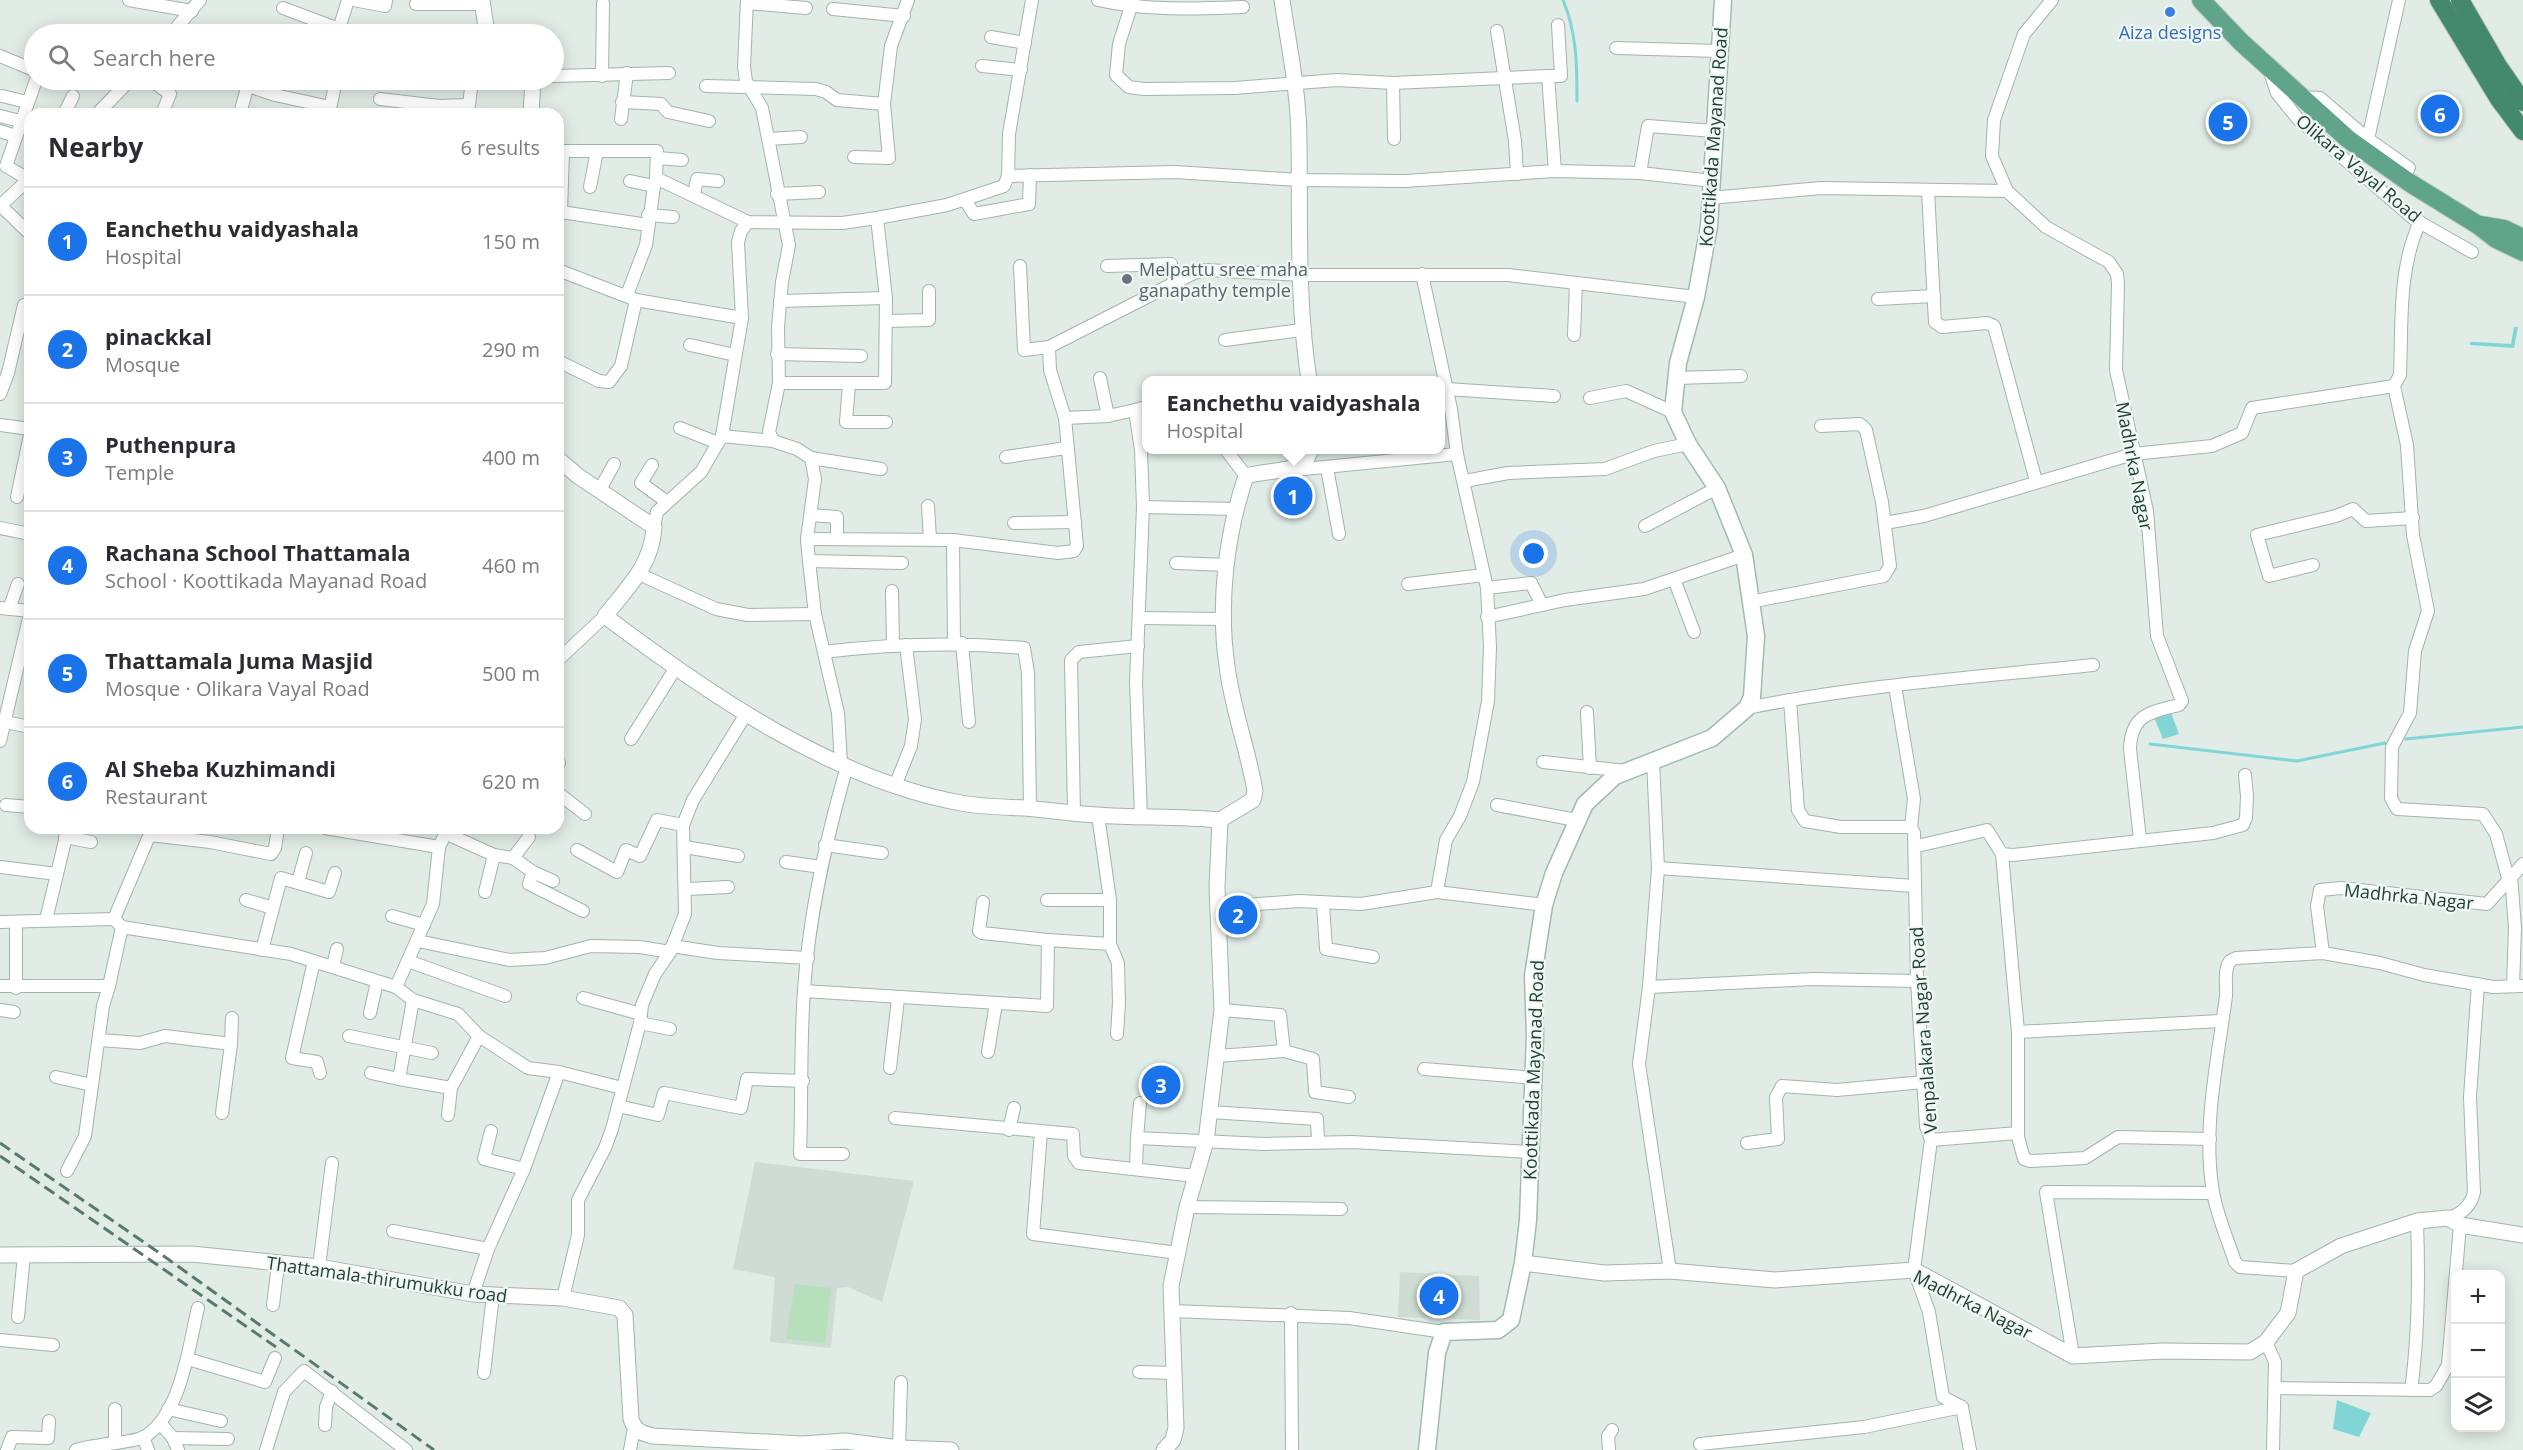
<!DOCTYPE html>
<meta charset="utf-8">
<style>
:root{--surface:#fff;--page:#f7f7f7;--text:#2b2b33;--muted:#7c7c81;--line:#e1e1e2;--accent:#1a73e8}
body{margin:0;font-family:"Open Sans",sans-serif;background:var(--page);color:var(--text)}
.controls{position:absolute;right:18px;bottom:18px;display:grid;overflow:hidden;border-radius:12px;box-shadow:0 3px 15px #0003}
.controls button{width:54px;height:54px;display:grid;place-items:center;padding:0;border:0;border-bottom:2px solid var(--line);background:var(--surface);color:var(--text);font:30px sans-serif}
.you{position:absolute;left:1534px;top:554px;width:21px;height:21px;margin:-15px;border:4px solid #fff;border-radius:50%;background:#1a73e8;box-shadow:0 0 0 9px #1a73e833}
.badge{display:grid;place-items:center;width:39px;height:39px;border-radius:50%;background:var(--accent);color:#fff;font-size:20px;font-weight:700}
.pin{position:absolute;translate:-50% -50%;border:3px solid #fff;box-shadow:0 2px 6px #0006}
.popup{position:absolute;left:1142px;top:376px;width:303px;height:78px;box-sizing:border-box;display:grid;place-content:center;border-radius:12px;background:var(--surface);filter:drop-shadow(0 2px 4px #0005);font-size:20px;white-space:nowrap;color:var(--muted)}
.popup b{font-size:22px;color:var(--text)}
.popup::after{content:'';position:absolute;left:50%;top:100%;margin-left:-12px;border:12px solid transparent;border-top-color:var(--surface)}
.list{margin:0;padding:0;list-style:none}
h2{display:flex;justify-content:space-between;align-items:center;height:78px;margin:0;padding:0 24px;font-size:26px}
h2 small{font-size:20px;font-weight:400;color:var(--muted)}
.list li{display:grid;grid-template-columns:39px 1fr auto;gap:18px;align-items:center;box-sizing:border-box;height:108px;padding:0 24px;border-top:2px solid var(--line)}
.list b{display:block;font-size:22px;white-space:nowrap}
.list p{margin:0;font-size:20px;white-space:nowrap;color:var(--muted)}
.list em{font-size:20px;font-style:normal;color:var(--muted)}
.icon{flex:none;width:33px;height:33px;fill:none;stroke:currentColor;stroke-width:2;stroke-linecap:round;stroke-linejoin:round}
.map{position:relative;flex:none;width:2523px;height:1450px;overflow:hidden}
.search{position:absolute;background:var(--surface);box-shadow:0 3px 15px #0003;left:24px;top:24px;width:540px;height:66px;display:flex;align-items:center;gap:15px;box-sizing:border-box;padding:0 21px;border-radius:33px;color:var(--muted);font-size:22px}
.panel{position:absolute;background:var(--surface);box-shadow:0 3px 15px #0003;left:24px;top:108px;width:540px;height:726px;border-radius:18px}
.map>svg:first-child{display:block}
</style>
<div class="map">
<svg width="2523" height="1450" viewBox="0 0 2523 1450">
<rect width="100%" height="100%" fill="#e0ece5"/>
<g fill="#cedcd3">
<path d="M755,1162L914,1181L882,1302L848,1287L837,1288L831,1348L770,1342L775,1277L733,1269Z"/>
<path d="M1400,1272L1479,1276L1480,1320L1398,1317Z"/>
</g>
<path fill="#b6dfbc" d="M795,1284L831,1288L825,1343L786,1339Z"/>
<g fill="#82d5d6">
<path d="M2514,327H2518L2514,348L2470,345V342H2475L2511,344Z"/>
<path d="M2170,710L2179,734L2163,739L2154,717Z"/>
<path d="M2337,1400L2371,1413L2359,1437L2333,1429Z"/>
</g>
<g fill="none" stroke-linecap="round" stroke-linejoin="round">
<g stroke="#82d5d6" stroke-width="3">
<path d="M1563,0C1577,33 1577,66 1577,101"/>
<path d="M2406,739L2523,727"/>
<path d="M2150,744L2297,761L2385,743"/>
</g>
<g stroke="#a2b4ab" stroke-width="14">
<g id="minor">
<path d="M129,0L192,11"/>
<path d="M354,0L385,6L386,0"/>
<path d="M747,0L744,67L746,81L762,108L789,245L782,282L778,327L779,383L769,432L773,441L797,449L811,458L815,479L807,539L809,561L815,614L838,713L841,763"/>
<path d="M1098,0C1146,11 1194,9 1243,7"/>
<path d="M1133,0L1119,44L1116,75L1129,87L1144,89L1235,88L1337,80L1393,83L1548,76"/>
<path d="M747,3L806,8"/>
<path d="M416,4H482"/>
<path d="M283,8L339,29L348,0"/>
<path d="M833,9L904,16"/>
<path d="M1497,31L1515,141L1517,174"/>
<path d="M171,34L200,0"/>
<path d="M991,37L1025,43"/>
<path d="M1616,48L1719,51"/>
<path d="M0,56L34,70"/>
<path d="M982,66L1021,70"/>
<path d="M2269,69L2277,93L2298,119L2414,219L2472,252"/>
<path d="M554,76L669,73"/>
<path d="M602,76L603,3"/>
<path d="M151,80L170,94L162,114"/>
<path d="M231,80L275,95L330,107"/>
<path d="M1393,83L1394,139"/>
<path d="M706,86L816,89L826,92L837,100L884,104L891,46L908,0"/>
<path d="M2,96L27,102"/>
<path d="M2302,97L2320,98L2368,139L2399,0"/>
<path d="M380,99L439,106L469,105L472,80"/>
<path d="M622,102L661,104L668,112L709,121"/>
<path d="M64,114L73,96"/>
<path d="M97,114L130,80"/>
<path d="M240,114L249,80"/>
<path d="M329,114L336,80"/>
<path d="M0,116L20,121"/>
<path d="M621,119L627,73"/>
<path d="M0,131L15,136"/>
<path d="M769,139L801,137"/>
<path d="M2368,139L2409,168"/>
<path d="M558,151H657L656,178"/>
<path d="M563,151L561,212L648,225"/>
<path d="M854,157L889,158L884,104"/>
<path d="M658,158L682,160"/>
<path d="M1555,171L1548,76H1561L1558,25"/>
<path d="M1640,173L1648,126L1714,131"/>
<path d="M1008,176L1175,172L1299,180L1405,181L1555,171L1640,173L1713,181"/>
<path d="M28,179L6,166L36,80"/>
<path d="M630,181L654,186L656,178L748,222L842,223L877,218L947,205L1004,186L1008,176L1009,134L1032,0"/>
<path d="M590,187L597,151"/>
<path d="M1928,191L1935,322L1942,327L1987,323L1994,326L2036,481"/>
<path d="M2007,191L1992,156L1994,120L2024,34L2052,0"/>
<path d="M777,194L819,192"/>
<path d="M694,195L697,179L718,181"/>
<path d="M1710,198L1821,188L2007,191L2046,227L2109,262L2117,274L2118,283L2116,370L2147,511L2157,636L2182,701L2179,705C2151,712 2131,714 2130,749L2140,839"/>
<path d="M965,200L974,214L1029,204L1030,175"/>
<path d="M0,205L30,234"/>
<path d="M0,206L30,178"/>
<path d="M648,215L673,217"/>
<path d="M2420,222C2398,268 2402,325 2400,375L2394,386L2407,445L2413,535L2428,611L2415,651L2410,713L2392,747L2391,798L2397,809L2483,814L2496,834L2508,878"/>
<path d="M1020,266L1024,350L1049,347"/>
<path d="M1107,266L1171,264L1174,282"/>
<path d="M558,270L636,300L742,318"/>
<path d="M1422,274L1451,409L1457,454L1487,588L1490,647L1488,701L1473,782L1460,816L1446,840L1437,892"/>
<path d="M627,295L646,245L654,186"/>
<path d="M1878,299L1934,296"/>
<path d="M780,301L886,298"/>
<path d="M887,321L929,320V291"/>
<path d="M1574,335L1576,283"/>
<path d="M1225,340L1301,330"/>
<path d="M690,345L735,355"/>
<path d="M777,354L861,356"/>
<path d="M558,361L599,381L609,382L621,366L636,300"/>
<path d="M1100,378L1108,416"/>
<path d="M1676,378L1741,376"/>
<path d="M779,383H885L886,298L877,218"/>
<path d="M849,384L846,422H886"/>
<path d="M1447,389L1554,396"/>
<path d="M0,394L8,373L24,305"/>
<path d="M1590,398L1626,391L1673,412"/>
<path d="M1065,418L1108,416L1135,410"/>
<path d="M0,425L30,429"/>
<path d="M680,428L718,443"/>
<path d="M722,436L773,441"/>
<path d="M1226,450L1246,476"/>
<path d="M1006,457L1066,448"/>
<path d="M811,458L881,469"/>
<path d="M652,465L641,483L667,502"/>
<path d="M1327,468L1339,534"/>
<path d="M1294,470L1457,454"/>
<path d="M1465,481L1508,473L1605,469L1654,451L1688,444"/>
<path d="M599,491L614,464"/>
<path d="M17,497L30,435"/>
<path d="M928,506L930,539"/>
<path d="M1143,507L1235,509"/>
<path d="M810,515L837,517V539"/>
<path d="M1014,523L1075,522"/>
<path d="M1885,523L1924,516L2133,454L2212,446L2242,433L2252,408L2394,386"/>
<path d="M1645,526L1717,488"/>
<path d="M654,527L657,512L701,472L722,436L742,318L738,242L741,231L748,222"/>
<path d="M0,528L30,534"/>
<path d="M807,539L953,540L1058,553L1074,551L1077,546L1065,418L1050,370L1049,347L1194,273L1206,270L1302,275H1508L1696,297"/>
<path d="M953,540L954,644"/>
<path d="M809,561L902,563"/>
<path d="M1176,563L1227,565"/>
<path d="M2313,565L2269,576L2257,535L2336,516L2353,509L2366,521L2413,518"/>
<path d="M639,574L716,609L748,615L815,614"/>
<path d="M1674,579L1694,632"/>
<path d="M1408,584L1484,575"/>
<path d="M1487,588L1531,583L1542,605"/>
<path d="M892,591L893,644"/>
<path d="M1750,602L1884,576L1890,566L1882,502L1866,430L1860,424L1821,426"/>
<path d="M0,608L30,611"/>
<path d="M9,609L18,584"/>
<path d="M1487,617L1565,600L1644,589L1744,555"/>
<path d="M1139,618L1225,619"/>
<path d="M962,643L969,722"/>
<path d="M824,652C891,644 957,642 1024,648L1028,673L1030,809"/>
<path d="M558,660L605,616"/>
<path d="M1895,686L1914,799L1911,827"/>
<path d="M1790,700L1798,810L1805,821L1841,827H1911L1914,833L1917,981L1926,1126L1931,1140L1914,1270L1929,1312L1943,1397L1962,1407L1970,1450"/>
<path d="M1747,708C1861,685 1978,677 2093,665"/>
<path d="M1587,712L1590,768"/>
<path d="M5,722L30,727"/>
<path d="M631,739L675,669"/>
<path d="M0,741L30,614"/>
<path d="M1653,761L1658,868L1649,987L1639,1064L1670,1271"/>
<path d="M558,762L559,763"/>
<path d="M1543,762L1626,771"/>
<path d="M895,786L911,746L915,719L906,645"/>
<path d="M558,793L585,814"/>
<path d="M6,805L30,807"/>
<path d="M1497,805L1576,820"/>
<path d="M1074,813L1071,660L1079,652L1138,646"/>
<path d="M1098,815L1110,900V944L1118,963L1119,1003L1117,1034"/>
<path d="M1141,817L1136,682L1143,507L1141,450L1135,410L1146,407"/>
<path d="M325,828L439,847"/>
<path d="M445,833L494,855L513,858L533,872L553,881"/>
<path d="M150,835L210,842L271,854L275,848L278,828"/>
<path d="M65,837L91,842"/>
<path d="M825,845L882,853"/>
<path d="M1917,846L1987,830L2002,854L2013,855L2213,833L2243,825L2246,818L2247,796L2245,775"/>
<path d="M685,847L738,856"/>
<path d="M577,850L617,872L626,850L640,856L657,820L683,825"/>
<path d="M2002,854L2018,1032V1137L2024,1159L2030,1161L2085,1158L2118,1137L2210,1139"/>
<path d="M513,858L529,837"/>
<path d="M786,862L821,867"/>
<path d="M0,867L57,874"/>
<path d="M1658,868L1914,886"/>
<path d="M533,872L529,884L583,911"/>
<path d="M2511,875L2515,928L2513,986"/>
<path d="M298,882L306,853"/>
<path d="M687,889L728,887"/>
<path d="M485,892L494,855"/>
<path d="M246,900L273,908"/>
<path d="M1047,900H1110"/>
<path d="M983,902L979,931L982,933L1048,940"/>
<path d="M1323,904L1326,949L1373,957"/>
<path d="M1218,907L1299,901L1361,904L1437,892L1544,905"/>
<path d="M392,916L424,925"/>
<path d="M114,919L152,829"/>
<path d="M46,920L68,828"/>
<path d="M0,922L114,919L122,927L291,954L396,987L433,904L439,847L448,828"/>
<path d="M16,922V988"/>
<path d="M418,941L509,960L545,958L591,946L640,947L670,952"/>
<path d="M672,946L718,953L808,958"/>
<path d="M262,950L281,878L329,892L335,873"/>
<path d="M2323,953L2317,906L2320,890L2341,888L2487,904L2523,864"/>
<path d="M314,961L292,1058L317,1062L320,1073"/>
<path d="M408,961L505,996"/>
<path d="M333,966L337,949"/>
<path d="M0,986H109L103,1006L85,1136L67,1171"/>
<path d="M109,986L122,927"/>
<path d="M396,987L413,1000L458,1014L479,1036L528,1068L559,1072L622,1088"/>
<path d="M1649,987L1813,979L1917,981"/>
<path d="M804,991L1047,1006L1048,940L1110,944"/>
<path d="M583,998L641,1014"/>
<path d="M413,1000L399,1079L451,1088L479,1036"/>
<path d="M0,1010L14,1012"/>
<path d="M1222,1010L1280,1015L1284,1051L1313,1059L1315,1092L1349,1097"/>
<path d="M370,1013L377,982"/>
<path d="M640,1023L670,1029"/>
<path d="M2018,1032L2220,1021"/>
<path d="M349,1036L432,1053"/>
<path d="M100,1040L140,1043L165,1036L231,1044L222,1113"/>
<path d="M231,1044L232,1018"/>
<path d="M988,1052L996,1003"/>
<path d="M1217,1056L1284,1051"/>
<path d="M890,1068L898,999"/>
<path d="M1424,1069L1534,1078"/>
<path d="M371,1073L399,1079"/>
<path d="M56,1077L92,1085"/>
<path d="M1140,1103L1137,1138L1264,1144L1352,1142L1531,1152"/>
<path d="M618,1106L658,1115L664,1093L741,1108L747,1079L803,1081"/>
<path d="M1210,1112L1317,1119L1318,1142"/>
<path d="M448,1115L451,1088"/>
<path d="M895,1118L1073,1134L1074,1156L1079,1163L1195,1176"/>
<path d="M1009,1130L1014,1108"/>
<path d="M491,1131L484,1159L524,1169"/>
<path d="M1041,1132L1033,1234L1178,1253"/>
<path d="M1931,1140L2018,1133"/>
<path d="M1747,1143L1778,1139L1776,1097L1782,1086L1837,1090L1924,1082"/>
<path d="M843,1154H800C802,1100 800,1044 804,990C809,914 826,840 847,766"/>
<path d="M1136,1168L1137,1138"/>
<path d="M1187,1207L1341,1209"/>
<path d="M2448,1218C2462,1214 2471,1206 2474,1192L2470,1097L2478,984"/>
<path d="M393,1231L488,1249"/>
<path d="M319,1267L332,1163"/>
<path d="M2296,1271L2240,1267L2235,1262C2228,1240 2217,1216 2213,1192C2202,1128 2218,1059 2226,996C2227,985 2223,971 2230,961L2236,958L2323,953L2380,963L2424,975L2493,987L2523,986"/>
<path d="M473,1294L488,1249L524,1169L559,1072"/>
<path d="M563,1298L578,1235V1200L605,1148L612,1129L640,1023L642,1005L655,974L670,952L685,914L683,825L693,800L746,714"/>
<path d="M273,1305L278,1265"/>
<path d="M1173,1311L1349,1318L1444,1332"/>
<path d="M1291,1313L1292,1450"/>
<path d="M18,1317L24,1255"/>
<path d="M0,1340L53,1345"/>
<path d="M2266,1342L2275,1362L2273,1450"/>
<path d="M2073,1356L2046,1192L2213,1193"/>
<path d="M188,1359L265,1382L275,1358"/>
<path d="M1139,1372L1174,1373"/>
<path d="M484,1373L493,1295"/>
<path d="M2275,1388L2430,1390L2436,1386L2448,1365L2460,1225"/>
<path d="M2411,1390C2419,1333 2419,1278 2417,1221"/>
<path d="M115,1409V1442"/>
<path d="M168,1409L221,1421"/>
<path d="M161,1424L173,1438L178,1450"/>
<path d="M325,1425L326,1407L332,1391"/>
<path d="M143,1437L148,1450"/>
<path d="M173,1438L228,1439"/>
<path d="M1700,1444L1864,1427L1962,1407"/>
<path d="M899,1448L901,1382"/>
<path d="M7,1450L12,1437L48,1438L49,1421"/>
<path d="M76,1450C95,1444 132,1443 144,1437C181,1416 189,1345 198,1308"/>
<path d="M266,1450L284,1392L304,1371L406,1450"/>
<path d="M630,1450L634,1428"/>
<path d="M1609,1450L1608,1436L1612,1430"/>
</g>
</g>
<g stroke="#a2b4ab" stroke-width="17">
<g id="tertiary">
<path d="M482,0L487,34"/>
<path d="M1282,0C1289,47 1299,94 1299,142C1300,221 1297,302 1309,380"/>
<path d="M531,114L533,80"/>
<path d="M558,459L578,476L654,527C652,565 628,587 605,616C707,693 833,780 961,803C982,807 1004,807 1025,808C1049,810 1073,814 1097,815C1138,818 1179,816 1220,820"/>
<path d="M0,1255L192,1254L319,1267L473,1294L563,1298L619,1308L625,1315L631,1419C635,1431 641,1433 653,1436L802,1444L845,1441L899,1448L951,1450"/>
<path d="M1523,1263L1604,1273L1670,1271L1775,1280L1914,1270L2073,1356L2162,1351L2250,1352L2266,1342L2288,1313L2296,1271L2341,1246L2417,1221L2448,1218L2460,1225L2523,1235"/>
<path d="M1164,1450L1173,1440L1176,1428L1171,1286L1187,1207L1206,1141L1222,1010L1217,887L1220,820L1253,800L1255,791C1248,749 1232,708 1227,666C1218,604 1226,535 1246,476C1265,470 1285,473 1304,464L1311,450"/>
</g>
</g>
<g stroke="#a0bcae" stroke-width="19">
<path id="secondary" d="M1427,1450L1437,1353L1444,1332L1498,1330L1511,1320L1523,1263L1528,1220L1535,1036L1533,976L1544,905L1554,873L1585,804L1615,776L1712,738L1747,708L1752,697L1756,636L1744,555L1717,488L1688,444L1673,412L1678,363L1696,297L1709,226L1723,0"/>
</g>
<g stroke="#c0c9c5" stroke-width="20">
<g id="primary">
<path d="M2201,0L2241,42L2348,139L2410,183L2478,225L2496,239L2523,252"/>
<path d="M2480,225L2504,229L2523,238"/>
</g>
</g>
<g stroke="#c0c9c5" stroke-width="20">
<g id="trunk">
<path d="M2439,0L2499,99L2523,131"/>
<path d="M2460,0L2498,66L2523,102"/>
</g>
</g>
<use href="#minor" stroke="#fff" stroke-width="12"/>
<use href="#tertiary" stroke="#fff" stroke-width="15"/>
<use href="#secondary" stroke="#fff" stroke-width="16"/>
<use href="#primary" stroke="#60a58a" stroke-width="18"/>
<use href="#trunk" stroke="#448870" stroke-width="18"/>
<g stroke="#59796c" stroke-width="3" stroke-dasharray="12 6" stroke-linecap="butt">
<path d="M0,1143L161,1254L434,1450"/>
<path d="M0,1156L276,1347"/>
</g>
</g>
<circle fill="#3f7fe0" stroke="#f0f8f3" stroke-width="2" cx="2170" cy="12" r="6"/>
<circle fill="#6b7280" stroke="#f0f8f3" stroke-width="2" cx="1127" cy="279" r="6"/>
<g text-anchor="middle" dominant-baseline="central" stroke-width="4.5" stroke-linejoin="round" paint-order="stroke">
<g font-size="18" fill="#366cbe" stroke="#f0f8f3">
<text x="2170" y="32">Aiza designs</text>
</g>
<g font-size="18" fill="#1f3e31" stroke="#f0f8f3">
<text transform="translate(1713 137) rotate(-86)">Koottikada Mayanad Road</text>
<text transform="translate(2359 168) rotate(40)">Olikara Vayal Road</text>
<text transform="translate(2135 466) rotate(79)">Madhrka Nagar</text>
<text transform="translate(2409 896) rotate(6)">Madhrka Nagar</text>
<text transform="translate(1923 1030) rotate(-94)">Venpalakara Nagar Road</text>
<text transform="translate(1533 1070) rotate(-88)">Koottikada Mayanad Road</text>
<text transform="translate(387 1279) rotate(8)">Thattamala-thirumukku road</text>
<text transform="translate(1973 1304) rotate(27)">Madhrka Nagar</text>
</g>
<g font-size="18" fill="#5b616d" stroke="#f0f8f3" text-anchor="start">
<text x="1139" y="269">Melpattu sree maha<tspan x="1139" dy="21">ganapathy temple</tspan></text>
</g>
</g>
</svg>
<div class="controls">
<button>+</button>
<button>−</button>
<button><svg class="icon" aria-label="layers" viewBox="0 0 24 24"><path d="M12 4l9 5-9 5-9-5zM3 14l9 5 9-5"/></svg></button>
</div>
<div class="you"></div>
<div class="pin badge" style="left:1293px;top:496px">1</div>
<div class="popup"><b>Eanchethu vaidyashala</b>Hospital</div>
<div class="pin badge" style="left:1238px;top:915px">2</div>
<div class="pin badge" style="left:1161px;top:1085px">3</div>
<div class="pin badge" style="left:1439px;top:1296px">4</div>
<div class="pin badge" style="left:2228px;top:122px">5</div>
<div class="pin badge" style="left:2440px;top:114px">6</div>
<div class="search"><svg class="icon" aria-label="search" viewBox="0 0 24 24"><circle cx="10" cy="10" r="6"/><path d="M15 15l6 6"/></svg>Search here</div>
<section class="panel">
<h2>Nearby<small>6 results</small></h2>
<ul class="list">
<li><span class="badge">1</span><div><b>Eanchethu vaidyashala</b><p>Hospital</p></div><em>150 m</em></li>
<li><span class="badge">2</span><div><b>pinackkal</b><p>Mosque</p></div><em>290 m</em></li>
<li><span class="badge">3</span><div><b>Puthenpura</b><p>Temple</p></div><em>400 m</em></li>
<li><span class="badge">4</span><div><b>Rachana School Thattamala</b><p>School · Koottikada Mayanad Road</p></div><em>460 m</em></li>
<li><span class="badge">5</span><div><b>Thattamala Juma Masjid</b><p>Mosque · Olikara Vayal Road</p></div><em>500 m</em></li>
<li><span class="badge">6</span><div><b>Al Sheba Kuzhimandi</b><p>Restaurant</p></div><em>620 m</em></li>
</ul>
</section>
</div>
